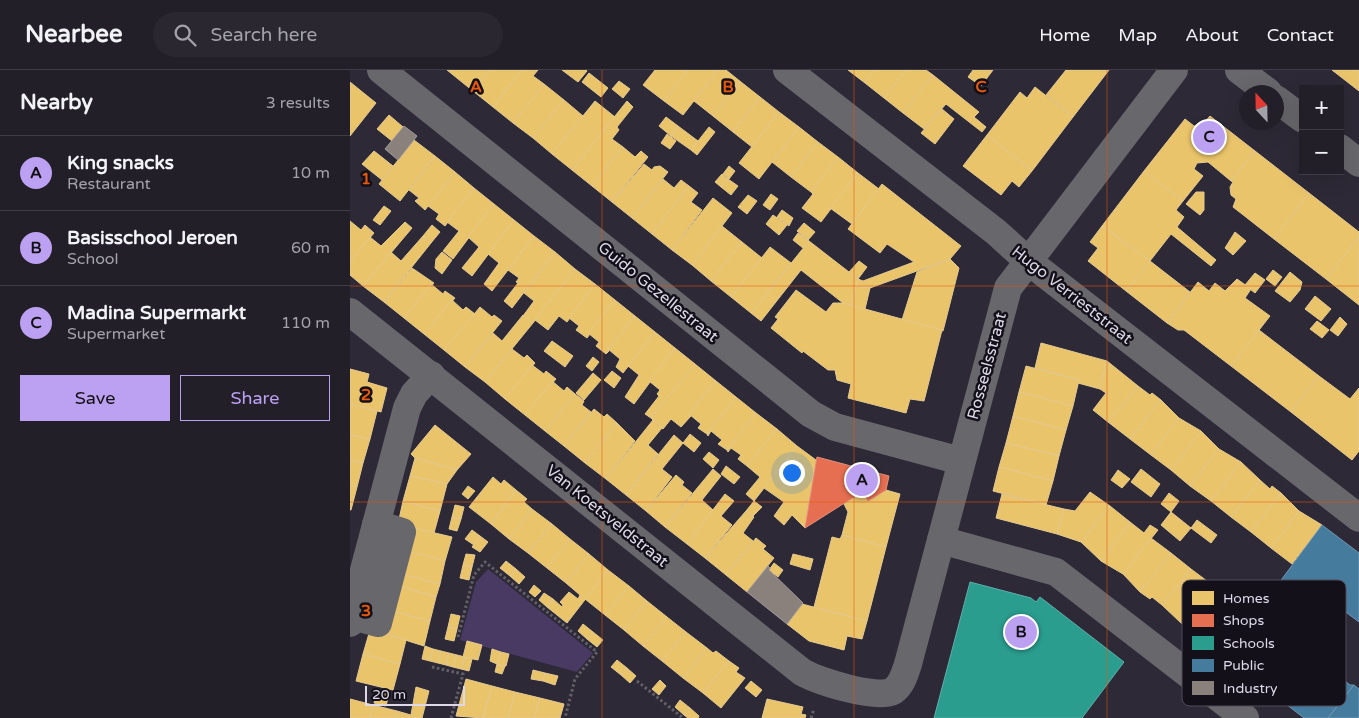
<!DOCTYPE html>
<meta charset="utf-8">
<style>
:root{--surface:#221f28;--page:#2a2730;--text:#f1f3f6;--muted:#a2a2a8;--line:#3f3d45;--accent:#bca0f2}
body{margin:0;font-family:"Varela Round",sans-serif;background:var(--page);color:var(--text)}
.controls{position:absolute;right:15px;top:15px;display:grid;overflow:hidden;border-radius:0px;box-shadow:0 5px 20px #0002}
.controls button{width:45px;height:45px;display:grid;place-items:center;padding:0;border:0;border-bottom:1px solid var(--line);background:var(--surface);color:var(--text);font:25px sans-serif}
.compass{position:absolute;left:889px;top:15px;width:45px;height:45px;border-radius:50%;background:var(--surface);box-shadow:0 5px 20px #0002;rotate:338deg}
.scale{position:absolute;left:15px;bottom:12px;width:100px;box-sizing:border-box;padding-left:5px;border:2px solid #ddd9e8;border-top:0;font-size:14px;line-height:18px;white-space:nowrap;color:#ddd9e8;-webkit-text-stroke:4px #13101a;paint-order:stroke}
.you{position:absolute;left:441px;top:402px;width:18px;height:18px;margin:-12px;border:4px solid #fff;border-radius:50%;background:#1a73e8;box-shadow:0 0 0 8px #1a73e833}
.badge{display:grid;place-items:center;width:32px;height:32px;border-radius:50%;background:var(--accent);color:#111;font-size:16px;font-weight:700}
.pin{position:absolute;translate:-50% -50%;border:2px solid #fff;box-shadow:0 1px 5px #0006}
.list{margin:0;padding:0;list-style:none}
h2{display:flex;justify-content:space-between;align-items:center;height:65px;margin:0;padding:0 20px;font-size:21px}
h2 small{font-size:16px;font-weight:400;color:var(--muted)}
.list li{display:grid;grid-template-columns:32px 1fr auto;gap:15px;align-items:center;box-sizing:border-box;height:75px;padding:0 20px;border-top:1px solid var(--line)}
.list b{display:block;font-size:19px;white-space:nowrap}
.list p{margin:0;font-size:16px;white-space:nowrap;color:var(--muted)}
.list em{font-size:16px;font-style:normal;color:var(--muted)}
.actions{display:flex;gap:10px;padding:15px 20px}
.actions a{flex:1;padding:11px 0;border:1px solid var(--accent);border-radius:0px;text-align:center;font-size:18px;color:var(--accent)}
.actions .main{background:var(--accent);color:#111}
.icon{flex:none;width:28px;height:28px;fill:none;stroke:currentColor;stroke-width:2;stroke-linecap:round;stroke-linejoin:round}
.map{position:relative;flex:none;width:1009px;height:648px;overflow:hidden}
header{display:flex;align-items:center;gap:30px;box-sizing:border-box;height:70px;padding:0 25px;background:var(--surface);border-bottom:1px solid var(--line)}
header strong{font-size:24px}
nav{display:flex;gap:28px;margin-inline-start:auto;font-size:18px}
.search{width:350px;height:45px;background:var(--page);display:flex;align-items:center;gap:12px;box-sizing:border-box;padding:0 18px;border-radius:28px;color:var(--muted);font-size:19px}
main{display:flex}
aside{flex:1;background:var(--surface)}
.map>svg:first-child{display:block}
</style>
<header>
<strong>Nearbee</strong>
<div class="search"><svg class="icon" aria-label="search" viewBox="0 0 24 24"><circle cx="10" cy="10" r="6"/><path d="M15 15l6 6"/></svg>Search here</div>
<nav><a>Home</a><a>Map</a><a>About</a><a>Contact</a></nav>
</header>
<main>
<aside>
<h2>Nearby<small>3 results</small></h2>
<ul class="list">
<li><span class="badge">A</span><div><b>King snacks</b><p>Restaurant</p></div><em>10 m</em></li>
<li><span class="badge">B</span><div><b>Basisschool Jeroen</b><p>School</p></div><em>60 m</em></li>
<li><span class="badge">C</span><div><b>Madina Supermarkt</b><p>Supermarket</p></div><em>110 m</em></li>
</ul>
<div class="actions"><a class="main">Save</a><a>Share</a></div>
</aside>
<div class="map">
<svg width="1009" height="648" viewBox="0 0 1009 648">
<rect width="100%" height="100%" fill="#2d2936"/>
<path fill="#483a63" d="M138,499L243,583L227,602L110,570L126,512Z"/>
<g fill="#e9c46a" stroke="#e5ca90">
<path d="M97,0H140L123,21Z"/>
<path d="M140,0H172L143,37L123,21Z"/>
<path d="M172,0H188L183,6L194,14L163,53L143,37Z"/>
<path d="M212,0H236L237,1L228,12Z"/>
<path d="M305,0H338L314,31L293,15Z"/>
<path d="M338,0H368L333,45L314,31Z"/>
<path d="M368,0H376L391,12L363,46L344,31Z"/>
<path d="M498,0H524L515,13Z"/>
<path d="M524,0H556L534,28L515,13Z"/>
<path d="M556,0H576L583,5L553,43L534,28Z"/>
<path d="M623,0H643L631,16L618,7Z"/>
<path d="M716,0H759L723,47L696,25Z"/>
<path d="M982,0H1009V21Z"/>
<path d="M239,3L258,18L251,27L232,12Z"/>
<path d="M583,5L629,42L624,47L636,57L632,62L596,34L574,59L553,43Z"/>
<path d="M269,11L280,19L273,28L262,19Z"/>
<path d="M0,12L26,33L0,66Z"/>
<path d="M391,12L410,27L383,62L363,46Z"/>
<path d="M194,14L214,30L183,68L163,53Z"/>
<path d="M685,17L723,47L682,101L637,65L670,22L677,28Z"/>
<path d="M410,27L429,42L402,77L383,62Z"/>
<path d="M214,30L233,46L202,84L183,68Z"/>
<path d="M245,31L265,47L222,100L202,84Z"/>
<path d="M277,31L283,37L267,57L269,60L262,69L273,77L242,116L222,100Z"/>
<path d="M592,39L604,49L585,74L571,63Z"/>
<path d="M429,42L449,57L409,109L389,93Z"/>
<path d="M39,45L53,57L42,71L27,59Z"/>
<path d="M860,46L905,81L881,111L858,92L847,93L844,99L853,106L833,131L794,101L835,49L844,56L852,55Z"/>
<path d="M316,47L328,56L321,66L309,56Z"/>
<path d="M328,56L348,71L341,80L321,66Z"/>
<path d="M359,57L365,62L347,85L341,80Z"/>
<path d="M449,57L468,72L441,107L422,92Z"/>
<path d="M317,64L326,71L320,79L311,73Z"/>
<path d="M637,65L682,101L669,117L662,111L651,125L613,96Z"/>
<path d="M64,70L85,86L50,131L29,114Z"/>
<path d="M468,72L488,87L461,122L441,107Z"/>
<path d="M273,77L285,87L291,81L298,87L262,132L242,116Z"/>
<path d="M24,81L43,96L32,110L12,94Z"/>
<path d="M905,81L959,123L924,169L883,137L886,129L881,125L880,117L883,112L881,111Z"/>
<path d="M85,86L105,102L75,140L65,131L69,128L59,120Z"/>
<path d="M488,87L508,103L471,152L452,138L463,124L461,122Z"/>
<path d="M294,94L302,100L304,97L310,96L318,102L282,148L262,132Z"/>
<path d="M379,96L385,101L379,109L373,104Z"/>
<path d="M794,101L833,131L826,140L834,147L827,157L866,190L861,196L821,164L800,191L752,156Z"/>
<path d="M105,102L124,118L95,156L86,149L89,144L78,136Z"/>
<path d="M508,103L529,119L502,154L480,138Z"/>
<path d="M372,104L378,109L371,117L365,112Z"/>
<path d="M313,109L324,118L331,110L339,116L302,164L282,148Z"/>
<path d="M378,109L388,116L381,125L371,117Z"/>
<path d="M532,114L611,176L600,189L520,218L506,216L508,209L513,211L564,192L537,174L530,183L498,159Z"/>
<path d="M339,116L348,123L341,132L352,140L322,180L302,164Z"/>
<path d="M124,118L144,134L103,189L93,181L109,161L97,152Z"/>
<path d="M846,122H854V140L850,145L836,134Z"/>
<path d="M959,123L1009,162V167L976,209L924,169Z"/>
<path d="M421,124L428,129L420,140L413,135Z"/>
<path d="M398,125L407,131L397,144L388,137Z"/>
<path d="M363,128L382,143L342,195L322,180Z"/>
<path d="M144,134L164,150L122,206L112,198L129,177L118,167Z"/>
<path d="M34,136L41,141L30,155L23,150Z"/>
<path d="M432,140L443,148L439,156L427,147Z"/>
<path d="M423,145L437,155L429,165L416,154Z"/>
<path d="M164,150L184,166L142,221L134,214L149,193L138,184Z"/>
<path d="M0,151L11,160L15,155L24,163L0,192Z"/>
<path d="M55,152L62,158L13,216L0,205V192L20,167L31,176Z"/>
<path d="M454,153L465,162L458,170L447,161Z"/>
<path d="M82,155L90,162L81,173L73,166Z"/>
<path d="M372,156L392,172L361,211L342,195Z"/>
<path d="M752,156L800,191L776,221L738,191L748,178L740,172Z"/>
<path d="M885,162L896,171L883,185L875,178Z"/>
<path d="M448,163L459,171L453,178L443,170Z"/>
<path d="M73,166L81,173L34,232L13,216L41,182L51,191Z"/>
<path d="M184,166L205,182L162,238L154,231L168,213L166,212L169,208L158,200Z"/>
<path d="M1009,167V235L976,209Z"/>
<path d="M459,171L508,209L501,236L493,233L451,200L411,251L401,243Z"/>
<path d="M392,172L412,188L381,227L361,211Z"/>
<path d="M420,177L441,193L401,243L381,227Z"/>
<path d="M92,182L102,190L92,204L85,198L86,189Z"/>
<path d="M205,182L225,199L183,253L173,246L184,231L174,223Z"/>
<path d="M600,189L609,198L593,261L552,250L567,202Z"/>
<path d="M509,191L517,197L508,209L499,202Z"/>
<path d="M800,191L840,222L817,253L776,221Z"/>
<path d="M62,198L84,213L54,248L34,232Z"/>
<path d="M225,199L245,214L217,252L209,246L198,260L185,250Z"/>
<path d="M923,200L932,207L925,216L916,209Z"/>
<path d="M940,202L952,212L950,220L940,232L925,221Z"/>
<path d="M905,203L915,210L905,223L895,215Z"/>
<path d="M887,209L901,219L895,228L920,246L881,296L834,260H828L817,253L848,212L859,221L865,213L875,221Z"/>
<path d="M81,214L93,224L95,221L105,228L74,264L54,248Z"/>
<path d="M245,214L265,230L237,268L226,260L229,256L219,248Z"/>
<path d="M506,216L520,218L515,239L501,236Z"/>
<path d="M446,220L476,242L483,233H493L592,260L574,331L560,329L556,343L498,328L501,314L487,310L485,300H478L453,281L452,283L421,258L428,249L425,247Z"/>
<path d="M965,226L981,239L971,251L955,239Z"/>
<path d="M102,230L113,240L116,237L125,244L94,280L74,264Z"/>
<path d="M265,230L285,246L258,279L259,281L256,284L246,276L249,272L238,263Z"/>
<path d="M130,237L142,247L144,245L152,251L115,297L94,280Z"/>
<path d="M173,245L183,253L135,312L115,297L143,263L152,271Z"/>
<path d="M285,246L305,262L273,303L266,297L270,289L258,279Z"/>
<path d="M990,247L997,254L988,266L980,260Z"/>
<path d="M967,251L979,260L972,268L960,259Z"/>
<path d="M909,260L969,306L941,342L881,296Z"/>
<path d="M305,262L325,278L284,334L275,327L289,305L278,296Z"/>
<path d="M202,271L223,286L215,297L194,281Z"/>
<path d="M691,273L757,291L750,319L728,313L729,310L685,298Z"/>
<path d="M325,278L345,294L301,348L295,344L309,326L307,324L310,320L299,311Z"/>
<path d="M162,279L174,288L177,285L185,293L155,329L135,312Z"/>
<path d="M243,287L249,292L242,301L236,296Z"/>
<path d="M757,291L788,316L758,352L743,340L756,323L750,319Z"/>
<path d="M345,294L366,311L339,344L341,346L331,357L321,349L313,359L301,348Z"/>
<path d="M182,295L194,304L196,301L206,309L175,345L155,329Z"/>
<path d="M676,296L729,310L723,336L669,322Z"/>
<path d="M0,299L19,304L17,312L37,318L31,342L0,334Z"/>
<path d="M262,301L271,308L264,318L254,310Z"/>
<path d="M243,303L251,310L234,330L226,323Z"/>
<path d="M969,306L1000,329L1009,318V381L1002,390L941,342Z"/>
<path d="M202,311L214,321L217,317L225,324L195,361L175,345Z"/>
<path d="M366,311L386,327L357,364L348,358L351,354L339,344Z"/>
<path d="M788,316L800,325L802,323L811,330L780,369L758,352Z"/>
<path d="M669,322L723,336L716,360L663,346Z"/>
<path d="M225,324L234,331L232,335L241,342L214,376L195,361Z"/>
<path d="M386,327L406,343L377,380L368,374L372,370L361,361L358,366L357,364Z"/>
<path d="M811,330L829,348L801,385L780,369Z"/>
<path d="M0,334L27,341L20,369L0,365Z"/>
<path d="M244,339L254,347L257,344L267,353L235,393L214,376Z"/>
<path d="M406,343L427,359L397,396L388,389L391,385L381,378L378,382L377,380Z"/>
<path d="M663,346L716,360L709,386L656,373Z"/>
<path d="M829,348L851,361L821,400L801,385Z"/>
<path d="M303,350L312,358L298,375L308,384L276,425L256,409Z"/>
<path d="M267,353L285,371L256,409L235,393Z"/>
<path d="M85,355L121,384L107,400L65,388L61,384Z"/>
<path d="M427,359L447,376L404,431L396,424L410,407L397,396Z"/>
<path d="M851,361L869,379L840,416L821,400Z"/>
<path d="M340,364L351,373L344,382L333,373Z"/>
<path d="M0,365L20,369L13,393L0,390Z"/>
<path d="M324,365L333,373L312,399L322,407L296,441L276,425Z"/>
<path d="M656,373L709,386L703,411L649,397Z"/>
<path d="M447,376L466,390L455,458L442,445L434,455L424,446L434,432L414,418Z"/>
<path d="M869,379L891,392L861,431L840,416Z"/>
<path d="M359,382L369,390L363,398L353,389Z"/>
<path d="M65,388L107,400L97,414L60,406Z"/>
<path d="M0,390L13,393L7,417L0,415Z"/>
<path d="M891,392L910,410L881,447L861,431Z"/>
<path d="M376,396L390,407L384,414L371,404Z"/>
<path d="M649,397L703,411L696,435L643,421Z"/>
<path d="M363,399L371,406L352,430L363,440L337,474L315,457Z"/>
<path d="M791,399L810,414L801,427L781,412Z"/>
<path d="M768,400L780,409L772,418L761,410Z"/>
<path d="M326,405L334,412L332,415L342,423L315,457L296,441Z"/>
<path d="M60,406L97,414L90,441L53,431Z"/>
<path d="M143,407L151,414L154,410L166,420L141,454L119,437Z"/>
<path d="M910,410L920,419L922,416L931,423L901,462L881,447Z"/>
<path d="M0,415L7,417L1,440H0Z"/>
<path d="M118,416L125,421L118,429L112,424Z"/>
<path d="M166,420L177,429L174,432L182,439L159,469L141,454Z"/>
<path d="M536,420L550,424L536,477L492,465L498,442L494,434L512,422L518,431Z"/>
<path d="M740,422L760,436L731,472L707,464L714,439L725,441Z"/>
<path d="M819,423L829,431L821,442L811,434Z"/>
<path d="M931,423L949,441L921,478L901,462Z"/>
<path d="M375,424L384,431L371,446L382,455L355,488L337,474Z"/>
<path d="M652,424L714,439L707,464L646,448Z"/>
<path d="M53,431L90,441L84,463L48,454Z"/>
<path d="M404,431L412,437L403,446L396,441Z"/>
<path d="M105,435L114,437L111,449L102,447Z"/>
<path d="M760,436L780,452L751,491L731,472Z"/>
<path d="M182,439L202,454L178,483L159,469Z"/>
<path d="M396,441L404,447L393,463L403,471L376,505L355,488Z"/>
<path d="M949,441L972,455L942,494L921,478Z"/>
<path d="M821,442L841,458L830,471L811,455Z"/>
<path d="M102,447L111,449L107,461L99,459Z"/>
<path d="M847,450L867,465L861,473L841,458Z"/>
<path d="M780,452L794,463L800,455L808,460L773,504L751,491Z"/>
<path d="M202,454L220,469L197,498L178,483Z"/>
<path d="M64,458L102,467L95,491L58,481Z"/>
<path d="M122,460L130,466L124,475L115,469Z"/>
<path d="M492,465L536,477L517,551L464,537L482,467L490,469Z"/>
<path d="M130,466L138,472L130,482L122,477Z"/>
<path d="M406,468L416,476L413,479L424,488L397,522L376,505Z"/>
<path d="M801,468L821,483L790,522L773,504Z"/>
<path d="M220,469L239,484L216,513L197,498Z"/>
<path d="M58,481L95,491L90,514L52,504Z"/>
<path d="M821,483L841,499L812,535L802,527L800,529L790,522Z"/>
<path d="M116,484L125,485L122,497L113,495Z"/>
<path d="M239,484L258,500L217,553L197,537L203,529L212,537L213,535L210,532L219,522L228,529L230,525L216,513Z"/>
<path d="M443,484L463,489L460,500L440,494Z"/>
<path d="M156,491L166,499L160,506L150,498Z"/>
<path d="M424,493L433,500L428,507L419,500Z"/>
<path d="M113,495L122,497L119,510L110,508Z"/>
<path d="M166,499L175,507L169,514L160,506Z"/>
<path d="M841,499L861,514L831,553L812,535Z"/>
<path d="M258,500L279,516L255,545L235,529Z"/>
<path d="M52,504L90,514L86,527L49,516Z"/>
<path d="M861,514L882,530L853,566L831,553Z"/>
<path d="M184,515L191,521L185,527L179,522Z"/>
<path d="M49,516L86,527L80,551L42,541Z"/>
<path d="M279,516L297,531L274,560L255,545Z"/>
<path d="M194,523L203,529L197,537L189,530Z"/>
<path d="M297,531L317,547L293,576L274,560Z"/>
<path d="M452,534L517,551L512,569L497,566L494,580L459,571L437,554Z"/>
<path d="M42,541L80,551L74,576L36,564Z"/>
<path d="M101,544L110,546L107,559L98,557Z"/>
<path d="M317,547L336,562L312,591L293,576Z"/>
<path d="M233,554L243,562L237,569L228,561Z"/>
<path d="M98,557L107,559L104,571L95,569Z"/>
<path d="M20,560L56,570L50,594L13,584Z"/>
<path d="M243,562L253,570L247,577L237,569Z"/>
<path d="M336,562L357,578L333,608L312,591Z"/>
<path d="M117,571L132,575L128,590L113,587Z"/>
<path d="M75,576L83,579L80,591L72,589Z"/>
<path d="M357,578L363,583L366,581L379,591L353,623L333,608Z"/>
<path d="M83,579L91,581L88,593L80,591Z"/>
<path d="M142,579L151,582L147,594L140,591Z"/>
<path d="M91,581L99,583L96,595L88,593Z"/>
<path d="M151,582L159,584L156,596L147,594Z"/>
<path d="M99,583L107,585L103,597L96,595Z"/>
<path d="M13,584L50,594L43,620L6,611Z"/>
<path d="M107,585L115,587L111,599L103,597Z"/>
<path d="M115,587L122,589L119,601L111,599Z"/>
<path d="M267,590L277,598L271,605L261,597Z"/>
<path d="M379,591L389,598L386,602L395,608L371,638L353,623Z"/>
<path d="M147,594L155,596L152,604L145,602Z"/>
<path d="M277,598L286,606L280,613L271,605Z"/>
<path d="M183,600L195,603L193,611L181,609Z"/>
<path d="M195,603L208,606L205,615L193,611Z"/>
<path d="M116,609L142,616L133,648L106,646Z"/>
<path d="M310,610L316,616L309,625L302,619Z"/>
<path d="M401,611L412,620L406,627L395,618Z"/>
<path d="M142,616L165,622L158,648H133Z"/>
<path d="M66,617L79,621L72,648H45L47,641L61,645Z"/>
<path d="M27,621L39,624L36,636L24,633Z"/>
<path d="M165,622L190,628L184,648H158Z"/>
<path d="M190,628L214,634L210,648H184Z"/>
<path d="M0,629L23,635L20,648H0Z"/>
<path d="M417,629L453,637L451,644L456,645L455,648H412Z"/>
<path d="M330,630L340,638L334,645L325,637Z"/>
<path d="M23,635L47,641L45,648H20Z"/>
<path d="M340,638L349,646L348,648H338L334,645Z"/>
</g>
<path fill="#e76f51" stroke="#e48f7e" d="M467,387L539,406L536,420L518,431L512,422L455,458Z"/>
<path fill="#2a9d8f" stroke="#60afaa" d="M620,512L681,528L686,532L690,527L774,592L732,648H584Z"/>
<g fill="#457b9d" stroke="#7397b4">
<path d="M972,455L1009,483V552L957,513L944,530L926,517Z"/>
<path d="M916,550L1000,615H1004L978,648H954L883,593Z"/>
<path d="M1004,615L1009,619V648H978Z"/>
</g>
<g fill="#8a817c" stroke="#a39b9c">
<path d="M54,56L67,66L48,90L35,79Z"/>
<path d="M418,496L420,498L419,500L453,533L437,554L397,522Z"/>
</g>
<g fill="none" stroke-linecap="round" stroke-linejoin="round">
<g stroke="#636068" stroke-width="3" stroke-dasharray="2.5 2.5" stroke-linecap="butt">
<path d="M108,567L124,505L135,492L247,582L225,609L215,648"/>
<path d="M82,597L113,604L101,648"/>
<path d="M287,611L333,648"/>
<path d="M461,648L464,639"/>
</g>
<g stroke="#68676c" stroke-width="28">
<path d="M31,0L461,344L485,357L611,391"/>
<path d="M437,0L646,162L678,191L1009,448"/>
<path d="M889,0L918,22"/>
<path d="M926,29L953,49"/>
<path d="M990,78L1009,93"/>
<path d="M0,242L452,602C468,611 527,630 543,621C552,615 555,603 558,594L658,218L824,0"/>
<path d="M591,470L706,502L895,648"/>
<path d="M2,546L28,553L52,462L26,454"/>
<path d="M0,553L57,338L64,324L81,305"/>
</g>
</g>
<path fill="none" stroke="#e8590c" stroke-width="1" stroke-opacity="0.55" d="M252,0V648M504,0V648M757,0V648M0,216H1009M0,432H1009"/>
<g text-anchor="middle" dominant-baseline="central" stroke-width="5" stroke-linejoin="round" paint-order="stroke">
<g font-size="16" fill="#ddd9e8" stroke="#13101a">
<text transform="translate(308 222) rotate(39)">Guido Gezellestraat</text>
<text transform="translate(722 225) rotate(38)">Hugo Verrieststraat</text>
<text transform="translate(637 296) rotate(-75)">Rosseelsstraat</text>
<text transform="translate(257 446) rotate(39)">Van Koetsveldstraat</text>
</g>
</g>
<rect x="832" y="510" width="164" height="126" rx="8" fill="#13101a" stroke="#504c58" stroke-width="1"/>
<rect x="842" y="521" width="22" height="14" fill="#e9c46a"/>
<rect x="842" y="544" width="22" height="13" fill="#e76f51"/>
<rect x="842" y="566" width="22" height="14" fill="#2a9d8f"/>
<rect x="842" y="589" width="22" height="13" fill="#457b9d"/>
<rect x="842" y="611" width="22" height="14" fill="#8a817c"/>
<g font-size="14" fill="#ddd9e8">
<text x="873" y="533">Homes</text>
<text x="873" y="555">Shops</text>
<text x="873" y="578">Schools</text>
<text x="873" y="600">Public</text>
<text x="873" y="623">Industry</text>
</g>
<g font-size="16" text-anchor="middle" font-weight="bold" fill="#e8590c" stroke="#13101a" stroke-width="5" stroke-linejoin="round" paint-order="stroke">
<text x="126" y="22">A</text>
<text x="378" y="22">B</text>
<text x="631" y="22">C</text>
<text x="16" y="114">1</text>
<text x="16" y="330">2</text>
<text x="16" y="546">3</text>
</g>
</svg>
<div class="controls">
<button>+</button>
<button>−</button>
</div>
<svg class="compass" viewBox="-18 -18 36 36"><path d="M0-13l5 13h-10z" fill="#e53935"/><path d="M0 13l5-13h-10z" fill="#a2a2a8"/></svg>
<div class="scale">20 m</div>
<div class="you"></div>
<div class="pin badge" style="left:512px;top:410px">A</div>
<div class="pin badge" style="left:671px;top:562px">B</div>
<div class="pin badge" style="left:859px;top:67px">C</div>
</div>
</main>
